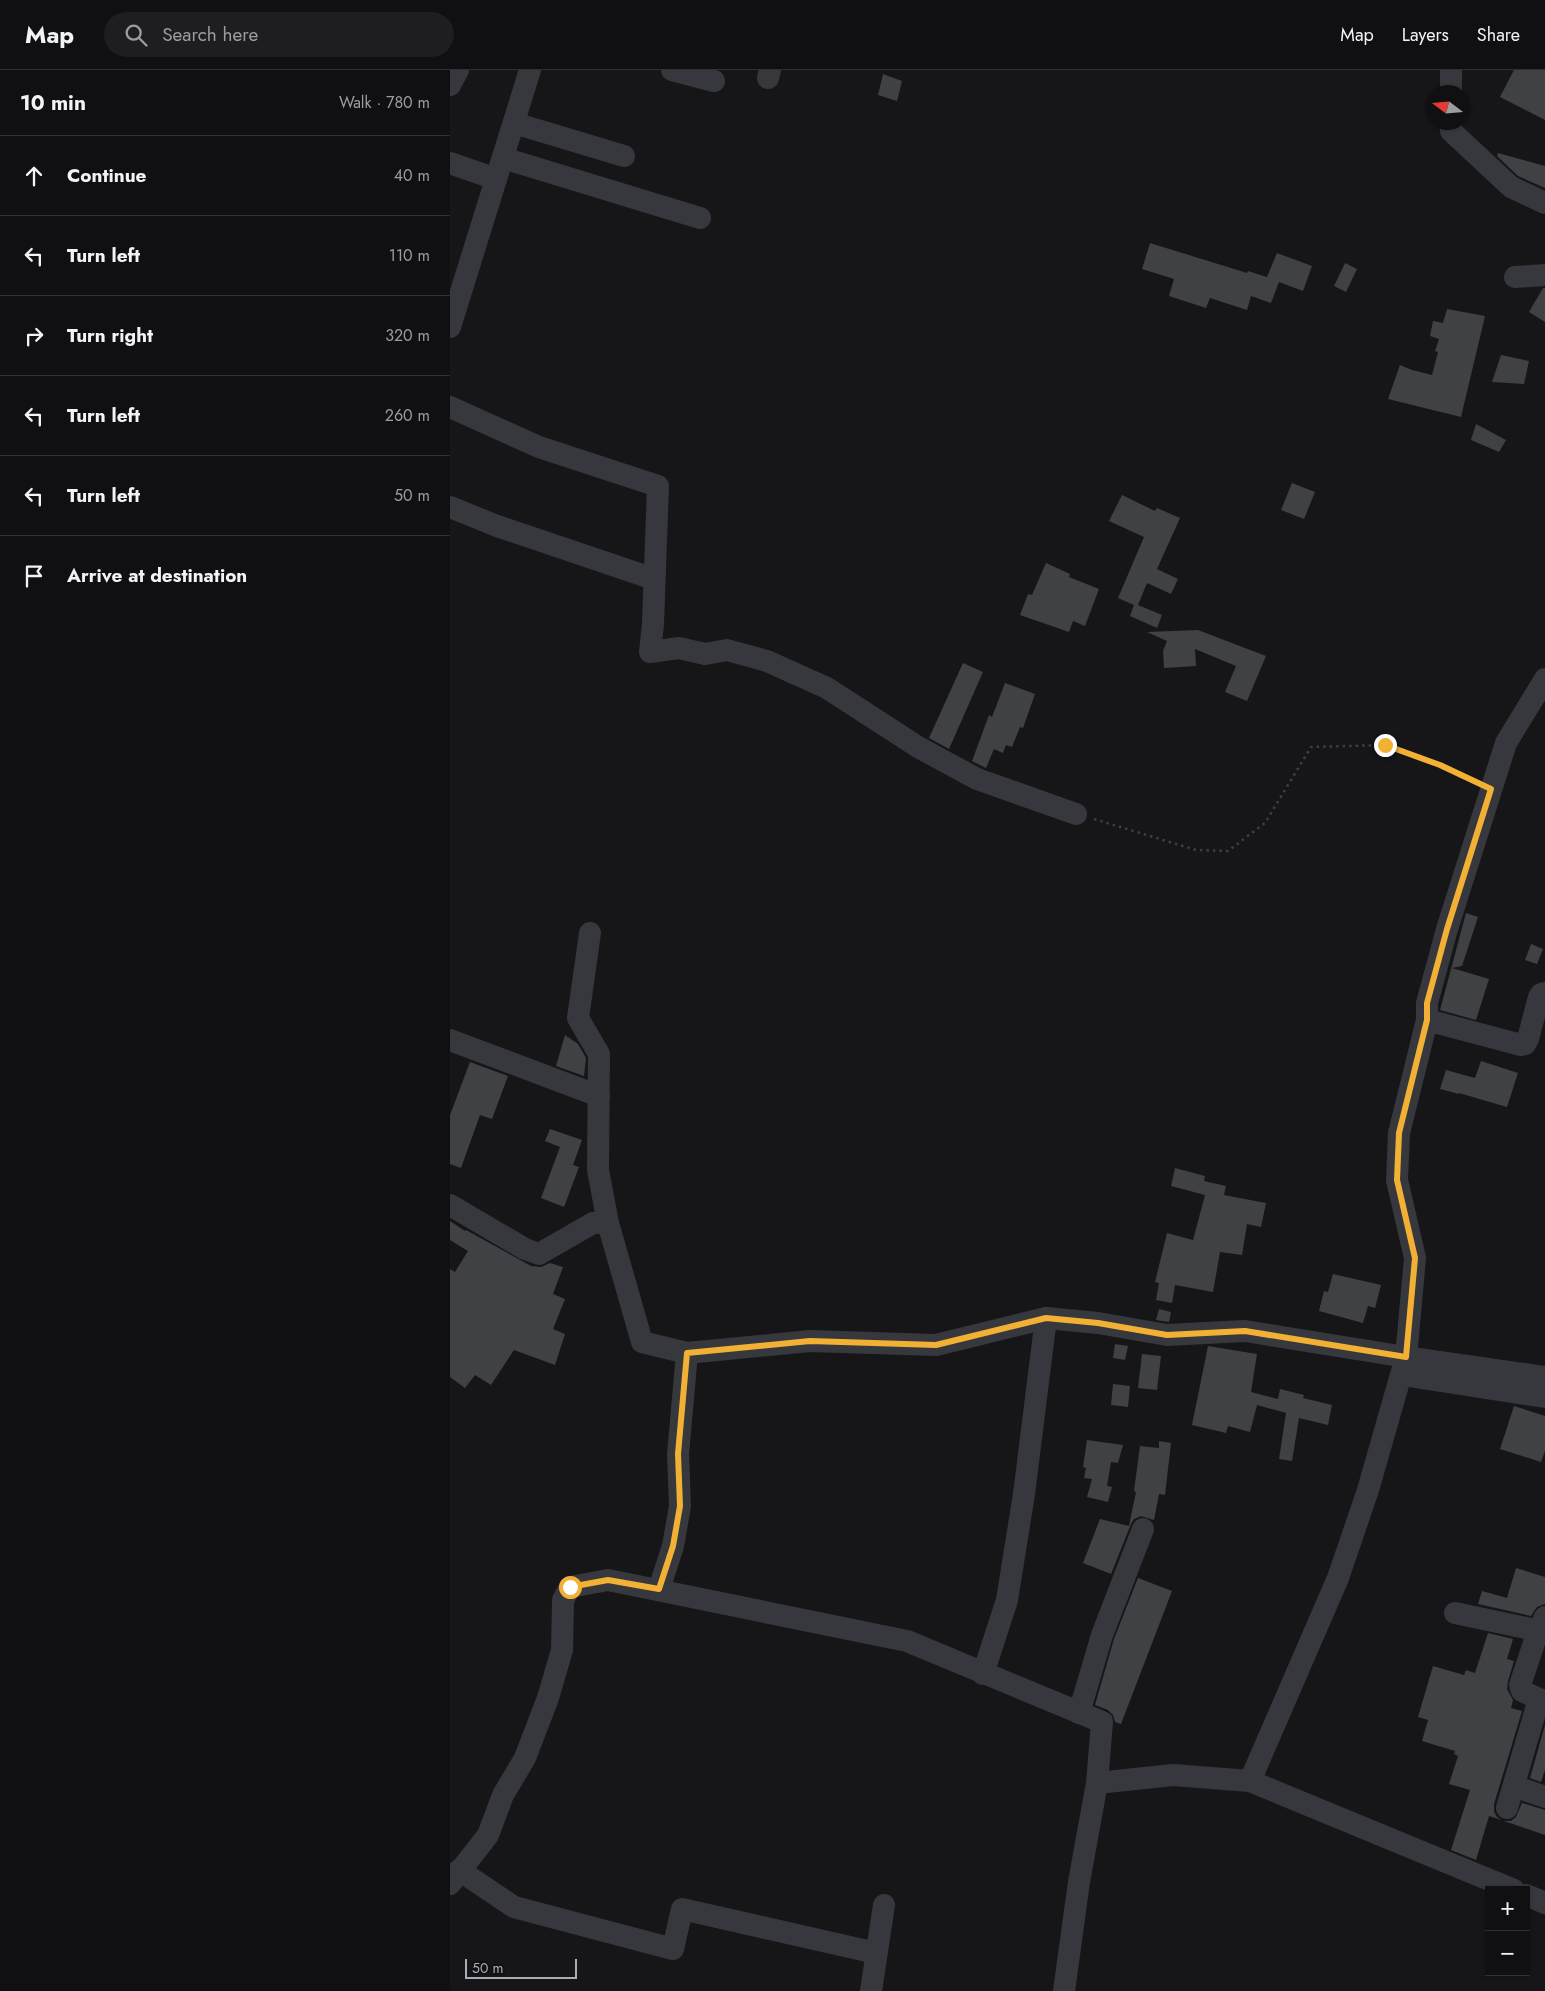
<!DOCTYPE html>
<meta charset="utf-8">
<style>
:root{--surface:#101012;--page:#1e1e20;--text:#f1f3f6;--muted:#9c9d9f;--line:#303032}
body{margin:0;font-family:Jost,sans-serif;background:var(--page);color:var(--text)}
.controls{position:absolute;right:15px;bottom:15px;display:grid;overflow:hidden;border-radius:0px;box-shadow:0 1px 4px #0004}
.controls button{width:45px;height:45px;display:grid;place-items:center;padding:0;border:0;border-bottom:1px solid var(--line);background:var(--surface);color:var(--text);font:25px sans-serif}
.compass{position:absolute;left:975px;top:15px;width:45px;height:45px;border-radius:50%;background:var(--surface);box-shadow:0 1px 4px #0004;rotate:286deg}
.scale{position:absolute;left:15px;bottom:12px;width:112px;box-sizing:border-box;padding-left:5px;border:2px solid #a8adb8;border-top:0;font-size:14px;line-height:18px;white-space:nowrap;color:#a8adb8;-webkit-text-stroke:4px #111113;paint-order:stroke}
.stop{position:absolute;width:15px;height:15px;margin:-11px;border:4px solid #f2b134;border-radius:50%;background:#fff}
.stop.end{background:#f2b134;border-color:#fff;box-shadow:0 1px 5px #0008}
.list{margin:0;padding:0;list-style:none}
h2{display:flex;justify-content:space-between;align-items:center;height:65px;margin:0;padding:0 20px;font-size:21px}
h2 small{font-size:16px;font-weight:400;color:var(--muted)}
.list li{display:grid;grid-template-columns:32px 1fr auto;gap:15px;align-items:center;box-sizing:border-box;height:80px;padding:0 20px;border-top:1px solid var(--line)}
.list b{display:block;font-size:19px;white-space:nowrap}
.list em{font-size:16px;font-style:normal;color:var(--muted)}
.icon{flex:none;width:28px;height:28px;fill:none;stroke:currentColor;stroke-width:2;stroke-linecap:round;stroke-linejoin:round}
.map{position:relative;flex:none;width:1095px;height:1921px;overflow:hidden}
header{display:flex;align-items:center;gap:30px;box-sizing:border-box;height:70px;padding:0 25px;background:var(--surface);border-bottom:1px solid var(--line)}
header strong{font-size:24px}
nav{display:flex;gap:28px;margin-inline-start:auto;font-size:18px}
.search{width:350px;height:45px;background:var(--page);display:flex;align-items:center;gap:12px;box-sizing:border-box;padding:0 18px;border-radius:28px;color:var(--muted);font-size:19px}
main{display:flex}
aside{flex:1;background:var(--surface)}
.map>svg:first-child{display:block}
</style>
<header>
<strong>Map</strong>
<div class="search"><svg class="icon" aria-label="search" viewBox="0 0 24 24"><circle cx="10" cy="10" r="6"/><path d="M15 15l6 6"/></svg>Search here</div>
<nav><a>Map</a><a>Layers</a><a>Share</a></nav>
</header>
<main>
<aside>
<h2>10 min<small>Walk · 780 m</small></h2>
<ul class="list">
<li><svg class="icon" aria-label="ahead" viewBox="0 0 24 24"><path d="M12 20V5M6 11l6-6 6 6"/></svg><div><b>Continue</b></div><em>40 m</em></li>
<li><svg class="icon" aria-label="left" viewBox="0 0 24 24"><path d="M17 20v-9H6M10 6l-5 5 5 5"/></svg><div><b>Turn left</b></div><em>110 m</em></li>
<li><svg class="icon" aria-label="right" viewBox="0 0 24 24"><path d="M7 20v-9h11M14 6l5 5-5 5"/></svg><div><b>Turn right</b></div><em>320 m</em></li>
<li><svg class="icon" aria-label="left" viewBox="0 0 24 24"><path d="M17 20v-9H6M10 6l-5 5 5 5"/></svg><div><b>Turn left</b></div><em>260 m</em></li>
<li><svg class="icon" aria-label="left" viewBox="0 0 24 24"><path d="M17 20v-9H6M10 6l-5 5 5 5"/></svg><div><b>Turn left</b></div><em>50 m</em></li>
<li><svg class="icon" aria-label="arrive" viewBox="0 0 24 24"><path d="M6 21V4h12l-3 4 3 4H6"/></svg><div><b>Arrive at destination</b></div></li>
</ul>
</aside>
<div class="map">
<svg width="1095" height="1921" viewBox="0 0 1095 1921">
<rect width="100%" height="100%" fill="#161618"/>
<g fill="#404145">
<path d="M1064,0H1095V50L1050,27Z"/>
<path d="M433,4L452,11L447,31L428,25Z"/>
<path d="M1048,83L1095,96V118L1068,106L1047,86Z"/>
<path d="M700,173L797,203L798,201L817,207L827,183L862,196L853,221L829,212L821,233L801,226L797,240L760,228L756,238L719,226L724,209L692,199Z"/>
<path d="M895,193L907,199L896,222L884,216Z"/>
<path d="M1093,218H1095V252L1079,242Z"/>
<path d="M997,239L1035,246L1011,347L938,329L950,295L962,300L982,305L988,282L985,281L989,269L980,266L983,251L993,253Z"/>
<path d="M1051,285L1079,291L1074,314L1042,312Z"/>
<path d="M1026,354L1056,370L1049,382L1021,370Z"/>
<path d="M842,413L865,422L854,449L831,440Z"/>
<path d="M672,425L705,441L707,438L730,448L707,499L728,509L721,524L697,513L688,535L712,545L707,558L680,546L684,535L668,528L694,467L659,451Z"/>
<path d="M596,493L620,504L619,507L649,519L635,556L623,551L619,562L570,545L578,524L582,525Z"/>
<path d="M748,560L816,586L797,631L775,622L786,596L745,579L746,596L714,598L713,581L717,571L697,562Z"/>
<path d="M513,593L533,602L499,679L479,668Z"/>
<path d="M555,613L585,624L573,658L570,657L562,677L556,675L553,683L544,679L536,698L522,691L539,645L542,647Z"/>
<path d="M1016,843L1028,847L1012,896L1002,898L1039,909L1026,950L990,940Z"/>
<path d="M1081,874L1093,879L1087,894L1075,890Z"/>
<path d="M115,965L128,974L136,988L134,1006L106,996Z"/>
<path d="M1031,991L1068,1003L1057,1037L1009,1023V1024L990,1019L996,1000L1025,1008Z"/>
<path d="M20,992L58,1006L42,1049L30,1045L11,1098L0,1094V1045Z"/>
<path d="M100,1059L132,1070L123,1095L129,1097L114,1137L91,1128L110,1077L95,1071Z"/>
<path d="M725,1098L755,1106L754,1111L776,1116L774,1125L816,1133L811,1157L797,1154L792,1185L770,1182L763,1222L725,1215L722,1233L706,1230L709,1213L705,1212L717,1163L743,1170L755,1125L721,1116Z"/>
<path d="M0,1151L15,1161L16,1160L81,1196L91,1197L100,1193L113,1197L103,1224L115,1229L103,1259L115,1264L105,1295L64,1280L41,1315L25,1305L15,1318L0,1307V1199L5,1202L18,1181L0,1170Z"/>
<path d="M883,1204L931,1215L925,1238L918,1236L913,1253L869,1241L874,1221L878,1222Z"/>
<path d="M709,1239L721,1242L719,1252L706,1250Z"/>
<path d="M665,1274L678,1276L675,1290L663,1288Z"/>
<path d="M758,1276L807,1284L801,1322L828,1329L830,1319L854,1325L853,1328L882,1335L878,1355L849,1348L842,1391L829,1389L836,1343L807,1335L800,1362L778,1356L776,1363L742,1355Z"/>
<path d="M692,1284L711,1286L707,1320L688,1318Z"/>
<path d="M663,1314L680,1316L678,1337L661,1335Z"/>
<path d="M1064,1336L1095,1346V1381L1091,1392L1050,1379Z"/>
<path d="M637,1370L673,1375L668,1393L661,1392L657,1416L662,1417L658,1432L637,1427L642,1409L634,1408L636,1398L633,1397Z"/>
<path d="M709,1371L721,1373L715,1425L709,1424L704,1450L691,1446L684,1449L681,1454L661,1504L633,1493L650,1449L679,1456L686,1422L684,1421L690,1376L709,1378Z"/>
<path d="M1066,1498L1095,1507V1534L1087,1537L1081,1546L1028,1534L1032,1521L1057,1528Z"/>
<path d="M688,1508L722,1521L671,1654L665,1652L663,1645L658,1640L645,1635L664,1569Z"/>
<path d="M1038,1563L1063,1569L1057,1589L1064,1591L1058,1611L1057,1619L1063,1630L1061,1638L1072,1641L1044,1734V1742L1047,1747L1052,1750L1039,1746L1026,1790L1001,1780L1020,1720L999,1714L1008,1686L1004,1684L1005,1681L972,1671L978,1650L968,1647L983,1596L1014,1605L1016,1600L1025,1603Z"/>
<path d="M1095,1655V1700L1091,1712L1080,1708Z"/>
<path d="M1072,1733L1095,1740V1765L1054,1751H1061L1066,1747Z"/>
</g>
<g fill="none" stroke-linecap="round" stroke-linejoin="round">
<path stroke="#3d3f44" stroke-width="2.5" stroke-dasharray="2.5 4" stroke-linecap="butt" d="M644,749L746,780L778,781L815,753L861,677L935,675L990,695L1024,711"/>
<g stroke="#37383d" stroke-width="22">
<path d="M222,0L264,11"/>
<path d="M1001,0V22"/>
<path d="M318,8L320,0"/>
<path d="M0,15L8,0"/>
<path d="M1001,52V61L1061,117L1095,133"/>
<path d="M64,53L174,86"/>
<path d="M53,88L250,148"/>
<path d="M0,93L46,109"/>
<path d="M1065,207L1095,205"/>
<path d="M0,257L80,0"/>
<path d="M0,337L89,377L208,416L203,554L200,582L229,578L255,584L277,580L317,591L377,618L468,677L527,709L626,744"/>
<path d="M0,437L47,456L204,509"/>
<path d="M140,863L128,948L149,984L148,1100L158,1153L192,1272L237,1283L360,1271L486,1275L596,1248L648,1253L717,1265L795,1261L956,1287L1095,1307"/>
<path d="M977,950L1071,975L1075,974L1078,969L1089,927L1091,924L1095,923"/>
<path d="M0,970L149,1026"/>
<path d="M0,1135L75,1179L89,1184L143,1153H158"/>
<path d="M952,1305L1095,1327"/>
<path d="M209,1519L223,1476L230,1436L228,1384L237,1283"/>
<path d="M1005,1543L1090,1561"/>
<path d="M533,1604L557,1530L574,1424L596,1248"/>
<path d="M629,1643L652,1565L693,1459"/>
<path d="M800,1711L1064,1820"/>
<path d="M1064,1716L1095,1727"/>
<path d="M1057,1738L1089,1629L1072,1621L1070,1615L1085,1570L1095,1547"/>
<path d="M9,1800L64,1837L223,1879L232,1839L426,1883"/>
<path d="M0,1814L38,1765L53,1725L75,1688L98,1628L112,1580L113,1530L120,1517L158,1510L457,1571L652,1652L647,1713"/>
<path d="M1076,1825L1095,1833"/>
<path d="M421,1921L434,1835"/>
<path d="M614,1921L629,1812L647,1713L723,1705L800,1711L888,1508L918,1420L956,1287L965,1188L947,1110L949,1063L977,950V933L997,859L1056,673L1095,609"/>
</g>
</g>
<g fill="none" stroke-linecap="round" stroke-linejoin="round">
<path stroke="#f2b134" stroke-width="6" d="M120,1517L158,1510L209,1519L223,1476L230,1436L228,1384L237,1283L360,1271L486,1275L596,1248L648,1253L717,1265L795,1261L956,1287L965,1188L947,1110L949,1063L977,950V933L997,859L1041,719L990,695L935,675"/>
</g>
</svg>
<div class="controls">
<button>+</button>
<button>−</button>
</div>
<svg class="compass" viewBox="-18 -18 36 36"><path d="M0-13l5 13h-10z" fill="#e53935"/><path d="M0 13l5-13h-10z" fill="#9c9d9f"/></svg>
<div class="scale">50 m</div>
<div class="stop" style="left:120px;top:1517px"></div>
<div class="stop end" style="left:935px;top:675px"></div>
</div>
</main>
